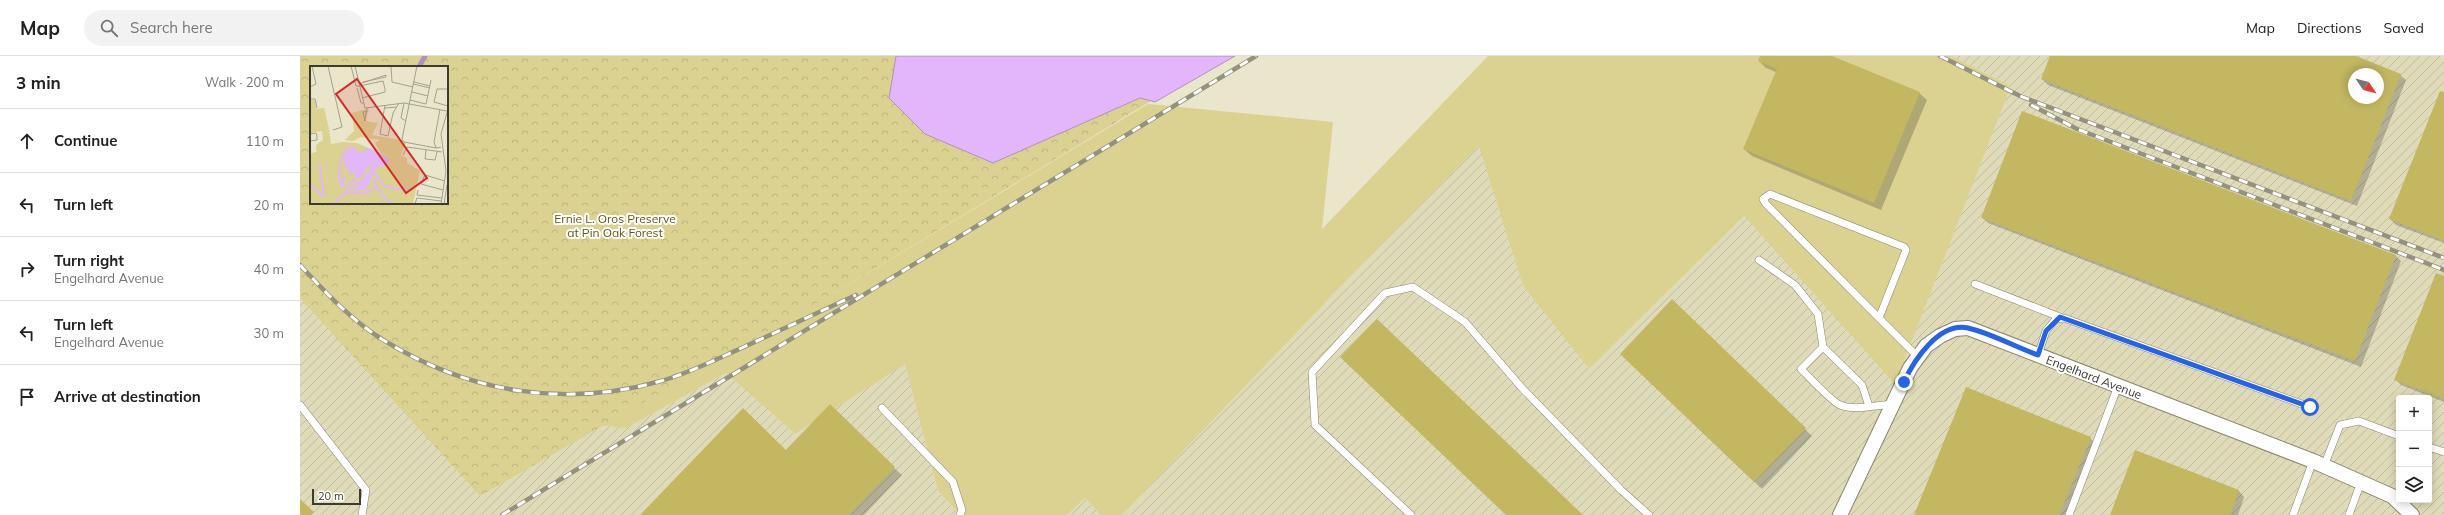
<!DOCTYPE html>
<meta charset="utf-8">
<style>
:root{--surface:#fff;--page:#f2f2f2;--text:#222;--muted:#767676;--line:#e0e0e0}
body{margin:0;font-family:Mulish,sans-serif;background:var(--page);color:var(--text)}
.controls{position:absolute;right:12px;bottom:12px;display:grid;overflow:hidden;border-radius:4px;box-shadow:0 2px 10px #0003}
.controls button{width:36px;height:36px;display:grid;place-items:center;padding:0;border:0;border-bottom:1px solid var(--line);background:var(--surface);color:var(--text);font:20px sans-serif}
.compass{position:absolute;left:2048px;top:12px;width:36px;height:36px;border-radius:50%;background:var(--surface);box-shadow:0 2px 10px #0003;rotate:125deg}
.scale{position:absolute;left:12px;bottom:10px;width:49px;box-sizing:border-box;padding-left:4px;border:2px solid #3d3b31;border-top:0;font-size:11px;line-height:14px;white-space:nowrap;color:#3d3b31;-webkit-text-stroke:3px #fff;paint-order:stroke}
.stop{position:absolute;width:12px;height:12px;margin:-9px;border:3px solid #2563eb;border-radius:50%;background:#fff}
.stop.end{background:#2563eb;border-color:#fff;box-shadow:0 1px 4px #0008}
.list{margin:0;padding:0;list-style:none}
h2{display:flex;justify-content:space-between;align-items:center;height:52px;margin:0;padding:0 16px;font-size:17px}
h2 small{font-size:13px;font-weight:400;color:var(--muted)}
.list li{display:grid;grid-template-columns:26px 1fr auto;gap:12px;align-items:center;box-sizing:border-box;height:64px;padding:0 16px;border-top:1px solid var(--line)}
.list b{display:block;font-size:15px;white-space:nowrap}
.list p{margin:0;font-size:13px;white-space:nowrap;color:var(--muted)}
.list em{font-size:13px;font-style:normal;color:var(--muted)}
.icon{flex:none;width:22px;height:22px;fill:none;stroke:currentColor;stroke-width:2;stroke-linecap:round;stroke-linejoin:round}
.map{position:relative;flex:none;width:2144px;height:459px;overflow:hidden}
header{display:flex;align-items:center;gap:24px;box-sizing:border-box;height:56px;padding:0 20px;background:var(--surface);border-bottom:1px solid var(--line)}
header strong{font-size:19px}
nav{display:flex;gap:22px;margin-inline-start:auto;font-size:14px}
.search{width:280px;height:36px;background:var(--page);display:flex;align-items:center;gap:10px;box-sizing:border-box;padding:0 14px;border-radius:22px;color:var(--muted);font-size:15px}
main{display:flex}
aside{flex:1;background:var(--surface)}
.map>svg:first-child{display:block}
</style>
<header>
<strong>Map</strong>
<div class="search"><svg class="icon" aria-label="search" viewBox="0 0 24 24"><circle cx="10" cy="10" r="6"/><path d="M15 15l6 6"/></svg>Search here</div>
<nav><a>Map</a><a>Directions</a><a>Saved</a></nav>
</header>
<main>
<aside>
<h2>3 min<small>Walk · 200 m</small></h2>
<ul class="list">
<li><svg class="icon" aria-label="ahead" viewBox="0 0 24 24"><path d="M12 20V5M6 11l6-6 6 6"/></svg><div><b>Continue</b></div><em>110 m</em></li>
<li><svg class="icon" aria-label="left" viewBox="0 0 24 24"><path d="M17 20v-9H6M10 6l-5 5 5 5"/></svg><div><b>Turn left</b></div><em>20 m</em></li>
<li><svg class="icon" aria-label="right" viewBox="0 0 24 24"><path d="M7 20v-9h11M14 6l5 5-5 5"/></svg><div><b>Turn right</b><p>Engelhard Avenue</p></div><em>40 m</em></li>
<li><svg class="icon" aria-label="left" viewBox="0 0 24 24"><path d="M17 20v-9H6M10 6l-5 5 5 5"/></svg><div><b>Turn left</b><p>Engelhard Avenue</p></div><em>30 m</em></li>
<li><svg class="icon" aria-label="arrive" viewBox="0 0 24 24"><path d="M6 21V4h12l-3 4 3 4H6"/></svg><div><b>Arrive at destination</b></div></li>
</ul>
</aside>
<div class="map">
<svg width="2144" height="459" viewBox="0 0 2144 459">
<defs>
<pattern id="industrial-furrows" width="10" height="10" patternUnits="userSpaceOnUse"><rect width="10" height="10" fill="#dfdab8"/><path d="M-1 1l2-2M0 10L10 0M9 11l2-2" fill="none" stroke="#c0bc9f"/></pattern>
<pattern id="park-crowns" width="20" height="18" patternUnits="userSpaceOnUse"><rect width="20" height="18" fill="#dbd291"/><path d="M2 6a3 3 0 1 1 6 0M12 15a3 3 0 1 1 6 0" fill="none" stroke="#bdb57e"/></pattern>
</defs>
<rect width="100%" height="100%" fill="#e9e6cb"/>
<g fill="url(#industrial-furrows)" fill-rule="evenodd">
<path d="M1651,0H2144V459H822L1066,204L1180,89L1223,230L1289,313L1444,160L1595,327L1711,30ZM2054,18H2078V42H2054ZM2099,342H2129V444H2099Z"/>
<path d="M0,235L326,372L426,317L495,378L605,307L638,435L661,459H0Z"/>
<path d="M785,442L801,459H767Z"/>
</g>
<path fill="#dbd291" d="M1188,0H1651L1711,30L1595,328L1444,160L1289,313L1223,230L1179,90L1066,204L822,459H801L785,442L767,459H661L638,435L605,308L495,378L426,317L326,372L156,352L0,191L533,238L848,48L1033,66L1022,173Z"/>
<path fill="url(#park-crowns)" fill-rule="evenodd" d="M0,0H925L533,238L180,440L0,242ZM11,11H147V147H11Z"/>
<path fill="#e3b5fb" stroke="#b190be" d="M596,0H935L855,46L840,42L693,107L625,78L589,42Z"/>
<g fill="#0003" fill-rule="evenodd">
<path d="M1461,0H1530L1619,37L1627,44L1581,154L1452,100L1444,93L1476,16L1466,12L1459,5Z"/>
<path d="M1751,0H2053L2100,19L2106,24L2057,150L1748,29L1742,23ZM2054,18H2078V42H2054Z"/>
<path d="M2144,37V187L2096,169L2090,163Z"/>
<path d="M1683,162L2095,199L2101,205L2061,311L1688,167Z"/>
<path d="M2144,221V346L2101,329L2096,324Z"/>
<path d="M1372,245L1512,380L1462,433L1321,298Z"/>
<path d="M1790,382L1796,388L1767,459H1615Z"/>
<path d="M486,395L594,412L602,419L564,459H342Z"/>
<path d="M1836,396L1939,435L1944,441L1938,459H1811Z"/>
</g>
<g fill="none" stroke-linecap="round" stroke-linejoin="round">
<path stroke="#b190be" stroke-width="5" d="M119,11L125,0"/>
</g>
<g fill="#c3b762" fill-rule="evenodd">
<path d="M1460,0H1532L1620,36L1574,147L1443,93L1477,13L1458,5Z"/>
<path d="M1750,0H2056L2101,18L2051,145L1741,23ZM2054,18H2078V42H2054Z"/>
<path d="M2140,35L2144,36V185L2089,163Z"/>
<path d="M1722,55L2096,199L2055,305L1681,162Z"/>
<path d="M2136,217L2144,220V343L2094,324Z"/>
<path d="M1372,243L1506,372L1454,426L1320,298Z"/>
<path d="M1077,263L1283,459H1206L1040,301Z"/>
<path d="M1666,331L1791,381L1759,459H1614Z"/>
<path d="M530,348L595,411L549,459H340L443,352L486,394Z"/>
<path d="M1835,394L1939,434L1930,459H1810Z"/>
<path d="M0,443L14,456L11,459H0Z"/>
</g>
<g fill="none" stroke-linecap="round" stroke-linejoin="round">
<g stroke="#89866d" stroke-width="8">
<g id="lane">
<path d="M1459,204L1495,229L1518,258L1523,291"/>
<path d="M1675,228L1760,261"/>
<path d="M1579,262L1606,194L1604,191L1470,138L1463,143L1466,148L1563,246L1618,301"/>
<path d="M1738,299L1746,275L1756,263L1764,262L2010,351"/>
<path d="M0,349L66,434L62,459"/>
<path d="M1569,350L1562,329L1523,291L1501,313C1509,321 1531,345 1540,349C1554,355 1578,349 1593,348"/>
<path d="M582,352L653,426L662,454L660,459"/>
<path d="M2129,391L2144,396"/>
<path d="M2024,410L2040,369L2059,365L2099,380"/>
<path d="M1111,459L1015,369L1012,316L1085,237L1113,231L1165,266L1222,332L1321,434L1349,459"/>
<path d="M1769,459L1818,330"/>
<path d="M1993,459L2013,405"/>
<path d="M2049,459L2061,426"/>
</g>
</g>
<g stroke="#89866d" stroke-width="16">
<path id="street" d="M1540,459L1610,312L1626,290L1640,280L1655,273L1668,272L2013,405L2092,440L2112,459"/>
</g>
<use href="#lane" stroke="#fff" stroke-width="7"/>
<use href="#street" stroke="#fff" stroke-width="14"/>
<g stroke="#94917e" stroke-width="4.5">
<g id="rail">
<path d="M1640,0L1720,40L2144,202"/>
<path d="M1731,49L1777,73L2144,214"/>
<path d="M0,209C26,237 53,266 85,285C169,337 266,352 361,325C383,319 404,309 424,300C469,280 512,259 556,239"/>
<path d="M202,459L956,0"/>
</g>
</g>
<use href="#rail" stroke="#fff" stroke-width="3" stroke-dasharray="9" stroke-linecap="butt"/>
</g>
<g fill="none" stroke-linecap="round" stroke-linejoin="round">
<path stroke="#2563eb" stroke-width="5" d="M1604,326C1614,304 1639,266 1668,272C1690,277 1716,291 1738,299L1746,275L1760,261L2010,351"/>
</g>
<g text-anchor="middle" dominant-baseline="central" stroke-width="4" stroke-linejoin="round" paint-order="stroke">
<g font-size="12" fill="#615818" stroke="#fff">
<text x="315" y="162">Ernie L. Oros Preserve<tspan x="315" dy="14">at Pin Oak Forest</tspan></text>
</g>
<g font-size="12" fill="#3d3b31" stroke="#fff">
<text transform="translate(1794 321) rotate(21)">Engelhard Avenue</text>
</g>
</g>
<g transform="translate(10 10)">
<rect width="138" height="138" fill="#e9e6cb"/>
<path d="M5,34L6,43L14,42L19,63L21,77L15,91L22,138L2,87L7,86L6,79L13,74L12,65L0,67V35ZM59,42L56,55L68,57L62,69L91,74L96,77L91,89L97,92V97L103,100L107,108L103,138L99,101L70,86L65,77L70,74L51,71L43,75L35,74L44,65L42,47Z" fill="#dbd291"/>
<path d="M32,76L47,77L110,104L103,138L0,137V88L7,86L6,81Z" fill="#dbd291"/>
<path d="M41,80L50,87L59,82L78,92L79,98L66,102L57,123L42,125L59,106L63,93L58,102L55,103V107L50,113L46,111L44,104L40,109L35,99L34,90Z" fill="#e3b5fb"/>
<path fill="none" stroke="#e3b5fb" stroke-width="2" d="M10,98L14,131M64,106L73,119L85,123L97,121M36,109L32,115L35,121L44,114L46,106M64,113L70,127L82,138M49,115L36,126L53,128L68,121M0,119L13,130M32,121L29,114L31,94L37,80M24,138L36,127"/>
<path fill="none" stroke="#a4a28d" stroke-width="1" d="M18,0L32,61L23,64M41,0L46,20H49M45,0L55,42L94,37L137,45M81,0L82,16L103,21M107,0L92,73L94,76L126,82M104,16L120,20M49,18L76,9V11L53,16M103,18L120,22M49,20L73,15L75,23V26L52,32M0,21L6,18L2,0M47,22L51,37H53M138,23H127L124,36L138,40M102,26L118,30M0,33H5L7,42M100,34L116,38L121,14M94,37L91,52L96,55M75,39L70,68L78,70L83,47L89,37M75,42L87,41M130,43L124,76L126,82L131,81M57,45L53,46L55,55V54L56,47L57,45V42M0,68L6,67L7,70V74L0,75M116,84L115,93L125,94L127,86M93,89L97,81L132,86M108,124L107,129L132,132M133,124L111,118L115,109L135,115M105,138L107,132L131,135M131,138L136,105L131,68L138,43M134,138L137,119"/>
<path fill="#d62828" fill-opacity="0.15" stroke="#d62828" stroke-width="2" d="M47,13L117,112L96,127L26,28Z"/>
<rect width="138" height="138" fill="none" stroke="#3d3b31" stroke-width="2"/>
</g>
</svg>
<div class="controls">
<button>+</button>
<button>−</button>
<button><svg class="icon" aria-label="layers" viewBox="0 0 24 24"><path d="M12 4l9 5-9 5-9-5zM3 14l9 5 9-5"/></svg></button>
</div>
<svg class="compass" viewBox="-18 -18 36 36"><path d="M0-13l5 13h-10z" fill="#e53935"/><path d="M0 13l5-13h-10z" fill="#767676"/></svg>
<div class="scale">20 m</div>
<div class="stop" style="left:2010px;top:351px"></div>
<div class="stop end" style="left:1604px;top:326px"></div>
</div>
</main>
